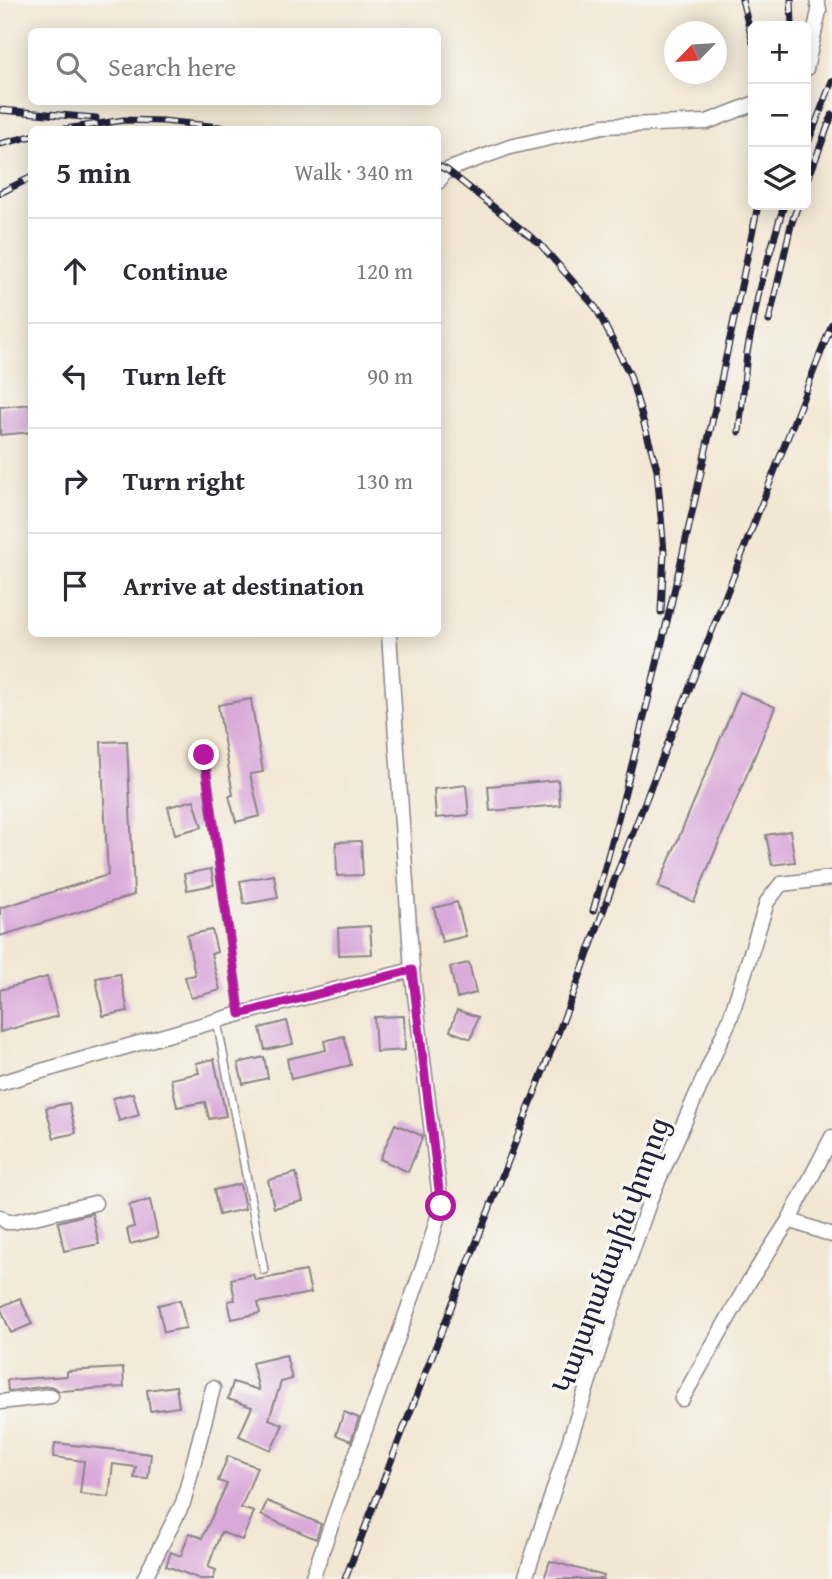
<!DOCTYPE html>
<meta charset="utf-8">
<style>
:root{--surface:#fff;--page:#f2f2f3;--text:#2b2b33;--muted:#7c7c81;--line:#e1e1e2}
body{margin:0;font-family:"Gentium Book Plus","Noto Serif Armenian",serif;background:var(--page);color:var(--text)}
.controls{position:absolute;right:21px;top:21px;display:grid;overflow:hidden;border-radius:10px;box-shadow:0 4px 18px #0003}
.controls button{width:63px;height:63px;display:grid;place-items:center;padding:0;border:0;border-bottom:2px solid var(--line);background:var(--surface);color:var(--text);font:35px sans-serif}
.compass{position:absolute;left:664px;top:21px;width:63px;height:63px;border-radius:50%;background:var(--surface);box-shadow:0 4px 18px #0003;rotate:245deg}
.stop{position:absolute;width:21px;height:21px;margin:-16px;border:5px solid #b5179e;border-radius:50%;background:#fff}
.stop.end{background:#b5179e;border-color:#fff;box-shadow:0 2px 7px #0008}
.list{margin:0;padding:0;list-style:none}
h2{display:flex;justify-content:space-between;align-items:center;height:91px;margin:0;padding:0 28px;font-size:30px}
h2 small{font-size:23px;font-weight:400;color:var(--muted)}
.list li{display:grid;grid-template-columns:46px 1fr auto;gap:21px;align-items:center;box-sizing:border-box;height:105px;padding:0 28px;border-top:2px solid var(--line)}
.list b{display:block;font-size:26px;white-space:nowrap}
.list em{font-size:23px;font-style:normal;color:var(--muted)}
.icon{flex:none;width:38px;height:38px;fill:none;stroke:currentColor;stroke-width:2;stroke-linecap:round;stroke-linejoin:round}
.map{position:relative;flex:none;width:832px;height:1579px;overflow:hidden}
.search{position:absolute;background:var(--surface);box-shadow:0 4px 18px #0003;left:28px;top:28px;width:413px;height:77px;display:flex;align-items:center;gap:18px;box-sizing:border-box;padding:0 24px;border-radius:10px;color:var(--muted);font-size:26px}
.panel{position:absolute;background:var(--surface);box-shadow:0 4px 18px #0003;left:28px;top:126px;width:413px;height:511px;border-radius:10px}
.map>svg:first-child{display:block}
</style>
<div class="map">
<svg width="832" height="1579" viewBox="0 0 832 1579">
<rect width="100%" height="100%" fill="#f6f6f2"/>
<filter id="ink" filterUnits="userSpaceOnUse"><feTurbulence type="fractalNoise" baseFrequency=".0143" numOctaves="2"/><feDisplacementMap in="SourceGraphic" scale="14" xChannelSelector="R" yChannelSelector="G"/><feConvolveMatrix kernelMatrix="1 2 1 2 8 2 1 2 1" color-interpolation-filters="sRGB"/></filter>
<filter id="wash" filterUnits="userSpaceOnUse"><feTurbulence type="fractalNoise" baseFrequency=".00686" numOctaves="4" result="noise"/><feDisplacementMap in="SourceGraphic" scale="28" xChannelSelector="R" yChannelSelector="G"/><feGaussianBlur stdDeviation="1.57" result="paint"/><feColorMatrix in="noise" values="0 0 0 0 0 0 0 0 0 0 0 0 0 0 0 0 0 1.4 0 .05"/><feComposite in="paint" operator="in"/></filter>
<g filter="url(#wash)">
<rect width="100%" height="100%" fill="#f2e7d3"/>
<g id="blocks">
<g fill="#d9a9d9">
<path d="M32,404V432L0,435V407Z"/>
<path d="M740,692L775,707L694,902L658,887Z"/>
<path d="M251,699L263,772L250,774L260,816L236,822L229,796L233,795L218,705Z"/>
<path d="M127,741L134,895L0,936V908L108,875L101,742Z"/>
<path d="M558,780L560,805L490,811L488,786Z"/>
<path d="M466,785L469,815L436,818L434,789Z"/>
<path d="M194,800L202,827L175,834L168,807Z"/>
<path d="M790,831L795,862L772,865L766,835Z"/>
<path d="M361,841L363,875L337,876L336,842Z"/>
<path d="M211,869L214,885L187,890L184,874Z"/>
<path d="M274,875L278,898L244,904L240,881Z"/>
<path d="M457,902L466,936L442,942L434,908Z"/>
<path d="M370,926L372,954L339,955L338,928Z"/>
<path d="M212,930L217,952L211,954L220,990L191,998L185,977L195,975L187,935Z"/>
<path d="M469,963L476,993L457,998L450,967Z"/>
<path d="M120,974L128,1011L103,1016L96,978Z"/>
<path d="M47,977L58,1016L0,1032V990Z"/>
<path d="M457,1010L478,1017L471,1039L450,1031Z"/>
<path d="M404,1016L405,1050L376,1052L374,1017Z"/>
<path d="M287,1021L293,1044L265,1050L260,1028Z"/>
<path d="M344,1036L351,1065L291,1079L287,1059L326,1050L324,1041Z"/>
<path d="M264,1057L268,1078L243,1084L238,1063Z"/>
<path d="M214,1059L226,1116L209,1119L205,1102L177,1107L171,1079L199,1073L196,1063Z"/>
<path d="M133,1093L139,1115L119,1121L113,1098Z"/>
<path d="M69,1103L76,1133L54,1138L46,1108Z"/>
<path d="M395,1124L423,1136L408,1172L380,1159Z"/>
<path d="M296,1173L303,1201L274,1208L268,1180Z"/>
<path d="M240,1184L245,1209L219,1215L214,1190Z"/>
<path d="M150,1200L158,1237L130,1244L127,1229L134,1227L129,1205Z"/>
<path d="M92,1213L99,1244L64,1251L58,1222Z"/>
<path d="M306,1271L311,1293L258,1303L260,1313L232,1319L228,1301L235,1300L231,1279L253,1274L255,1280Z"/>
<path d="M20,1298L32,1324L11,1333L0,1307Z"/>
<path d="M180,1300L186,1328L164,1332L158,1305Z"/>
<path d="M286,1355L292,1379L281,1382L269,1419L283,1425L271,1450L239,1436L252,1407L228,1399L233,1382L259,1390L252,1363Z"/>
<path d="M123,1368L124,1387L59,1391L55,1388L50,1386L8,1391L7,1380L67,1376V1371Z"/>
<path d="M176,1386L179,1407L150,1411L147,1390Z"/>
<path d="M344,1412L359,1418L351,1441L336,1435Z"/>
<path d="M55,1443L151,1454L148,1479L134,1478L136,1467L113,1464L109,1497L80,1494L84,1461L53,1457Z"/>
<path d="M228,1456L257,1467L241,1508L254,1512L242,1540L221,1532L208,1567L216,1570L213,1579H200L166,1566L171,1552L181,1556L189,1533L202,1538L227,1484L218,1481Z"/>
<path d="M267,1501L321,1524L316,1539L261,1515Z"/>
<path d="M550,1561L604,1576L603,1579H544Z"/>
</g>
</g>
</g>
<g filter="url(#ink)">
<use href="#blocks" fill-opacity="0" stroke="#8a8487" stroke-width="2"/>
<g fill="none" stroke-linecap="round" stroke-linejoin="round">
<g stroke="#8a8487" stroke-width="10">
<g id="lane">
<path d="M204,755L240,1014"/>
<path d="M217,1021L264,1270"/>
</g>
</g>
<g stroke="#8a8487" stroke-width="17">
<g id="street">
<path d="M806,69L819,11L817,0"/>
<path d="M438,182L447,170L510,147L603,126L707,122L753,104"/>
<path d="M0,1083L240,1014L412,970"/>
<path d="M0,1217L7,1222H13L95,1203"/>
<path d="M789,1220L832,1235"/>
<path d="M682,1399L750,1280L789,1220L832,1137"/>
<path d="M0,1402L51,1396"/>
<path d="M144,1579L183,1503L213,1388"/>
<path d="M312,1579L426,1258L441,1206L412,970L389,634"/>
<path d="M525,1579L613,1306L651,1197L730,1019L767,902L781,884L832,878"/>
</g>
</g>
<use href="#lane" stroke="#fff" stroke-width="7"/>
<use href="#street" stroke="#fff" stroke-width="14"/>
<g stroke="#22223b" stroke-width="7">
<g id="rail">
<path d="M742,0L753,43"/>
<path d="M791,0L792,26"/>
<path d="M0,110L96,118"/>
<path d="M211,128L253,130"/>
<path d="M59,130L124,120L163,121L220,127"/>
<path d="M0,144L32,136"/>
<path d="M806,148L832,81"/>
<path d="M438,166L447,170L540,244L596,308L630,375L657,469L664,552L661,612"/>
<path d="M806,185L832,115"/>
<path d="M0,193L32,177"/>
<path d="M769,321L791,225L798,205"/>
<path d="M739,432L747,353L760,286L784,205"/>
<path d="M593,911C658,678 709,441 758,205"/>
<path d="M345,1579L576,987L614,881L832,324"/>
</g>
</g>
<use href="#rail" stroke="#f6f6f2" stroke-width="4.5" stroke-dasharray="13" stroke-linecap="butt"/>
</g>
</g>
<g fill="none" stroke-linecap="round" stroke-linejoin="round" filter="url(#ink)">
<path stroke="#b5179e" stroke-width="9" d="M204,755L240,1014L412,970L441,1206"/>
</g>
<g text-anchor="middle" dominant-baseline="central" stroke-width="6" stroke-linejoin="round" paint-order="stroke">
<g font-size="28" fill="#22223b" stroke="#f6f6f2">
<text transform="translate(610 1255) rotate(-70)">Կայարանային փողոց</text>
</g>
</g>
</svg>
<div class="controls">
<button>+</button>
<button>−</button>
<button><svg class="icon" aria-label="layers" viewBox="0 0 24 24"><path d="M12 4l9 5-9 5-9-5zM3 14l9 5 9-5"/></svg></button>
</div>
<svg class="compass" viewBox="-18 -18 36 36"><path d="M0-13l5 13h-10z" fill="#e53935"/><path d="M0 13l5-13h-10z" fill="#7c7c81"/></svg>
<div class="stop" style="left:441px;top:1206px"></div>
<div class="stop end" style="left:204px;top:755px"></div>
<div class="search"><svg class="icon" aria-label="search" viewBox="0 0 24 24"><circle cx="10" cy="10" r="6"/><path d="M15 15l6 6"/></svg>Search here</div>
<section class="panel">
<h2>5 min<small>Walk · 340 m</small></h2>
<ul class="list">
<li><svg class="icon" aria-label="ahead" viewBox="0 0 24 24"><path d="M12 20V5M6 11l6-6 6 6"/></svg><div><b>Continue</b></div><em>120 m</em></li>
<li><svg class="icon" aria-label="left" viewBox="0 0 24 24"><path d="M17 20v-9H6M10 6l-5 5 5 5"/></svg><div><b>Turn left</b></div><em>90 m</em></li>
<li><svg class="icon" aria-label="right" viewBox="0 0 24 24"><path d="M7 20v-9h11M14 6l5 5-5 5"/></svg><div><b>Turn right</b></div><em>130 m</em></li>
<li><svg class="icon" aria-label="arrive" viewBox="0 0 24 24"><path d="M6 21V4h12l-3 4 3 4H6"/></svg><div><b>Arrive at destination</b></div></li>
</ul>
</section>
</div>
